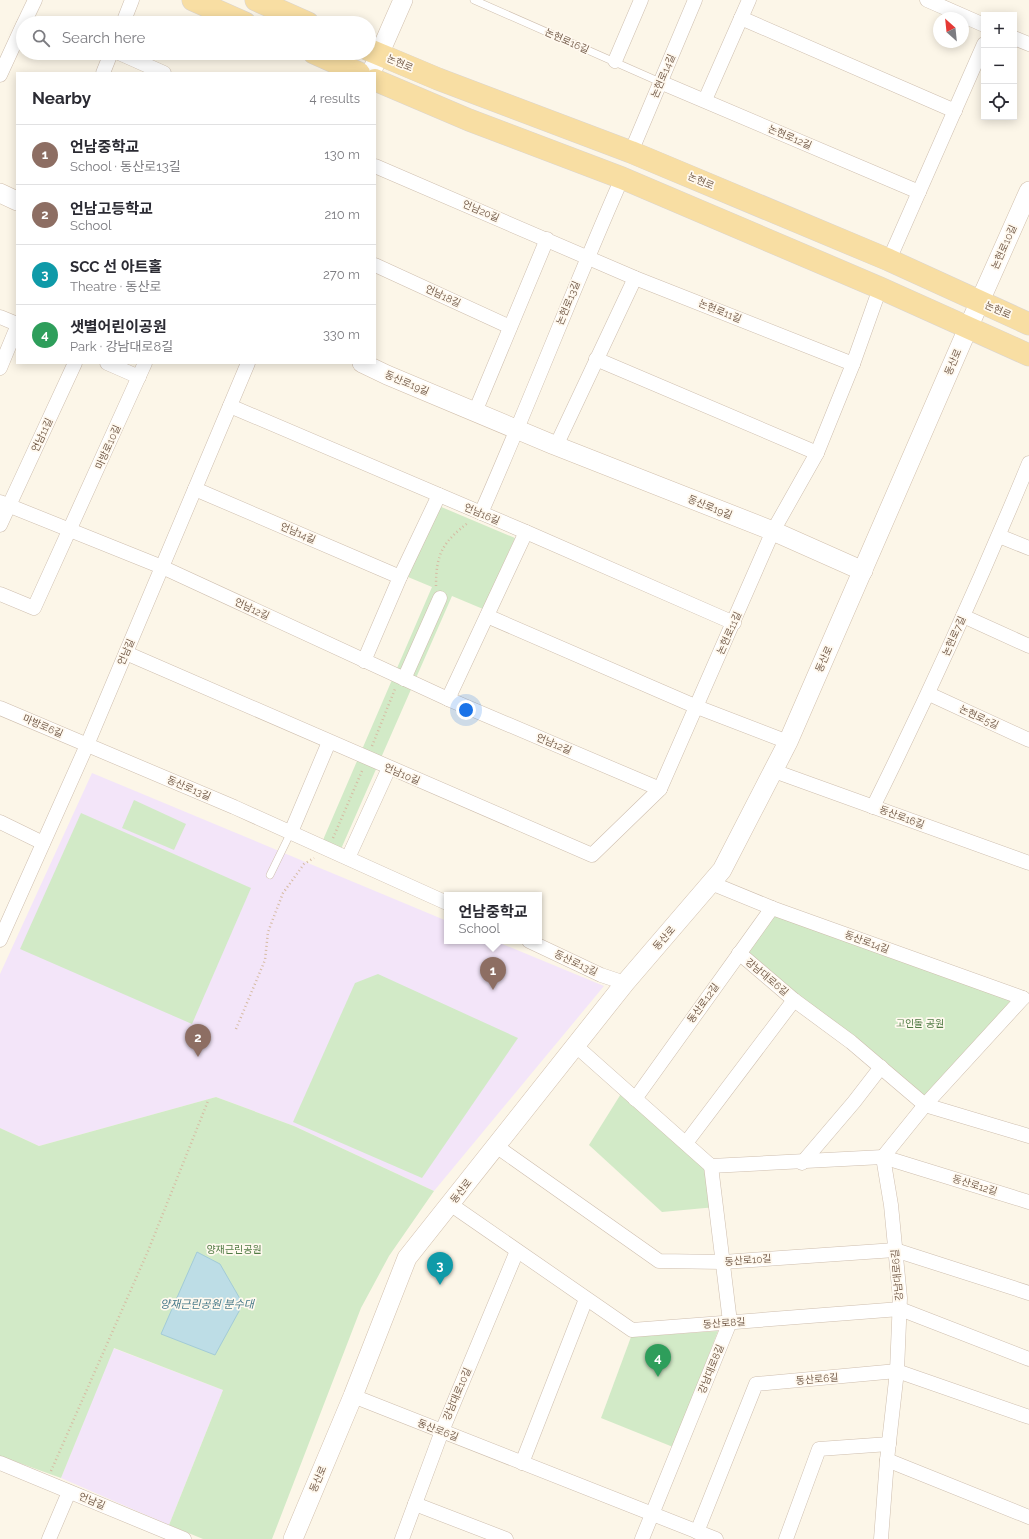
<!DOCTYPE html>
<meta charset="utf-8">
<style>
:root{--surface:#fff;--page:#f7f7f7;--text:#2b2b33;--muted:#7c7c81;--line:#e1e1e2;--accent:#7c3aed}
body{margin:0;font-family:Raleway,"Noto Sans KR",sans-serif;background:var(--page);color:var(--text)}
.controls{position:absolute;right:12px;top:12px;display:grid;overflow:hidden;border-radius:0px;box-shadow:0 2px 10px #0003}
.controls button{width:36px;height:36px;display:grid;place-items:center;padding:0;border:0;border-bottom:1px solid var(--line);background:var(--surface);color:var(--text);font:20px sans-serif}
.compass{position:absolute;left:933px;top:12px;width:36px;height:36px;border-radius:50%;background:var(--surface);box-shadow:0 2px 10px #0003;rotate:333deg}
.you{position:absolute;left:466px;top:710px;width:14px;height:14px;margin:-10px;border:3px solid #fff;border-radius:50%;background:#1a73e8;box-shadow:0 0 0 6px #1a73e833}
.badge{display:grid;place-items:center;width:26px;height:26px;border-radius:50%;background:var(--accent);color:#fff;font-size:13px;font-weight:700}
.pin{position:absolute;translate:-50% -33px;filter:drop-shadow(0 1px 2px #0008)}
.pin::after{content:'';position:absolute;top:21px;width:14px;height:12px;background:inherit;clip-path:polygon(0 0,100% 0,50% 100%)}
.popup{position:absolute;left:444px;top:892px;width:98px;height:52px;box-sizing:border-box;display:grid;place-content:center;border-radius:0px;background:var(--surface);filter:drop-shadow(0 1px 3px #0005);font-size:13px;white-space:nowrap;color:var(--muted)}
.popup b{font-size:15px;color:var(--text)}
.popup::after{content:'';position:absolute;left:50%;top:100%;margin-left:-8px;border:8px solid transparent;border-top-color:var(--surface)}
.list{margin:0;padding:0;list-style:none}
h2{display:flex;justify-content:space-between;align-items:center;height:52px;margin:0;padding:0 16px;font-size:17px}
h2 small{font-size:13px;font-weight:400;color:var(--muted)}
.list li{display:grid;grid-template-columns:26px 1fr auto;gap:12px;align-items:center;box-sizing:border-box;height:60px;padding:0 16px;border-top:1px solid var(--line)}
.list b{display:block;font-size:15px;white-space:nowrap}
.list p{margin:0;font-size:13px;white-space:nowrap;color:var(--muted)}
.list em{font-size:13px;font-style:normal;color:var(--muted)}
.icon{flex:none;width:22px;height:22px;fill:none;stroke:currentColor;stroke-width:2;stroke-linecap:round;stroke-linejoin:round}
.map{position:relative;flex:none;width:1029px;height:1539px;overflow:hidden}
.search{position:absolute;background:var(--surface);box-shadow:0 2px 10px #0003;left:16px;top:16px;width:360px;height:44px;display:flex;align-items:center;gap:10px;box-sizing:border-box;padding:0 14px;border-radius:22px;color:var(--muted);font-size:15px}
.panel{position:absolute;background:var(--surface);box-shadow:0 2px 10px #0003;left:16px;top:72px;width:360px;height:292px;border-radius:0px}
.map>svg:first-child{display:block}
</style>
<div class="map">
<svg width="1029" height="1539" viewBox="0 0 1029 1539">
<rect width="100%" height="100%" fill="#fcf6e8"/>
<g fill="#f3e5f9">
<path d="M92,773L447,921V941H495L604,986L434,1191L294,1126L216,1097L39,1146L0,1128V974Z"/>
<path d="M113,1348L223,1390L169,1525L61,1478Z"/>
</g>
<g fill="#d2eac7">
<path d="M439,506L515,538L483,609L452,596L341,849L323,840L432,587L408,577Z"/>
<path d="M134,800L186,824L174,850L122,828Z"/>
<path d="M81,813L251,888L192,1024L20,949Z"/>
<path d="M772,908L1023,998L925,1105L739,953Z"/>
<path d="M378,974L518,1038L422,1178L293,1122L355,983Z"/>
<path d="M624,1089L711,1166L716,1207L662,1212L589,1145Z"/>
<path d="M216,1097L294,1126L434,1191L389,1256L361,1308L272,1539H203L169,1525L223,1390L114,1348L61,1478L0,1456V1128L39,1146Z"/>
<path d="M718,1331L673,1447L601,1418L631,1337Z"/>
</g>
<path fill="#bddde6" stroke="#a3cbd7" d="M197,1252L220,1264L243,1304L215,1355L161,1334Z"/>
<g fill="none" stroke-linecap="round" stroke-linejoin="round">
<g stroke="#cebeae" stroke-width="8">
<g id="lane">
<path d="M474,0L660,82"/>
<path d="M270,875L291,832"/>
</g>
</g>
<g stroke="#cebeae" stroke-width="15">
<g id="street">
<path d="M927,0L984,25"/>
<path d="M741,18L955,111"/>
<path d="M24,23L35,0"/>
<path d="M123,23L132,0"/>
<path d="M1014,38L1029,44"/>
<path d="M119,53L164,73"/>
<path d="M615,61L641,0"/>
<path d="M103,73L111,53"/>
<path d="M0,75L23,25"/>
<path d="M660,82L919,192"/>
<path d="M705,100L749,0"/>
<path d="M631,152L695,0"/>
<path d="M375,166L635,278L853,364"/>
<path d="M889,260L984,44"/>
<path d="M375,265L510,327"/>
<path d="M0,317L17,324"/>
<path d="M596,359L817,453"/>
<path d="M107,363L139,377"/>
<path d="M0,368L17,327"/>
<path d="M230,406L526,532L734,623"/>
<path d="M475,412L547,239"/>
<path d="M556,446L635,278"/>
<path d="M195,489L400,577"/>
<path d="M0,502L162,567L448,699L660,789"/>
<path d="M481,513C530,402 573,289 622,178"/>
<path d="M0,525L75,363"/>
<path d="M999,536L1029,548"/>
<path d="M0,594L34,608L145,363"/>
<path d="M487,616L697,707L788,742"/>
<path d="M963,616L1029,646"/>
<path d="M126,653L592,855L660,789L773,531L817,453L853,364L880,288"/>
<path d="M364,661L400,577L439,495"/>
<path d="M404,679L440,598"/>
<path d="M929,694L1029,740"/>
<path d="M448,699L526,532"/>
<path d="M0,708L234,807L447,903"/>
<path d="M774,771L1029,863"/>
<path d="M873,807C929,694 981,579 1029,463"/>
<path d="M0,822L43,843"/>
<path d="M291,832L329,742"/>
<path d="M348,858L389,768"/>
<path d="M711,883L772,908L1023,998"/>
<path d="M0,940L87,745L248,363"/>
<path d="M529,941L601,975L625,983"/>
<path d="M739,953L794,1000L851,1042L925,1105L1029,1136"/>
<path d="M576,1046L711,1166L883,1157L1029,1202"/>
<path d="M635,1099L772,908"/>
<path d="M686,1143L794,1000"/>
<path d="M496,1146L659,1261L723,1262L895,1250L1029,1293"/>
<path d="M802,1163L854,1102L881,1067"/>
<path d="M450,1204L632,1330L900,1309L1029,1359"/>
<path d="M353,1396L716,1539"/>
<path d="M887,1460L1029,1517"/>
<path d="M0,1463L184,1539"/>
<path d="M522,1463L586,1299"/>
<path d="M415,1504L506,1539"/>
<path d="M697,1532L756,1384L897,1371L1029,1417"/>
<path d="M49,1539L69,1492"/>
<path d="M402,1539L442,1431L517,1251"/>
<path d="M642,1539L730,1322L711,1166"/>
<path d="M786,1539L819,1449L889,1444"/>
<path d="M881,1539L887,1460L897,1371L900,1298L891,1205L883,1157L925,1105L1023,998"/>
</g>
</g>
<g stroke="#d1bfac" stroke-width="20">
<g id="secondary">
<path d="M371,73L403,0"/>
<path d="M0,193L17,201"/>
<path d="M362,363L387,375L554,445L773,531L863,571"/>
<path d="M293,1539L353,1396L407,1258L625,983L722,870L788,742L968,328L1029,191"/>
</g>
</g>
<g stroke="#dbd5d0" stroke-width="23">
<g id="primary">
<path d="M193,0L245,23"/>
<path d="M256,0L308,23"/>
<path d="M369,50L438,79L631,152L889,260L1029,324"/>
<path d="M314,53L359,73"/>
<path d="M375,80L469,120L622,178L880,288L1029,355"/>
</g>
</g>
<g stroke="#d6bba3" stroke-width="2.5" stroke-dasharray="1 3" stroke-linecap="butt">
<path d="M436,586C436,553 443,542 469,522"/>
<path d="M372,746L395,689"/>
<path d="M333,838L362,771"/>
<path d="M236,1029L265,960L268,932L283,893L304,864L314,858"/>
<path d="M51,1471L148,1251L208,1101"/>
</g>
<use href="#lane" stroke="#fff" stroke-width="7"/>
<use href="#street" stroke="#fff" stroke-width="14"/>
<use href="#secondary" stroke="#fff" stroke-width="19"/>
<use href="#primary" stroke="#f8dea3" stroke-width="22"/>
</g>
<g text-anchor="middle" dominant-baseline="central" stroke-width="3.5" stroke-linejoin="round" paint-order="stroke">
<g font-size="10" fill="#765e4c" stroke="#fff9ef">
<text transform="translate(567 41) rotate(24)">논현로16길</text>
<text transform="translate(400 63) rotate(23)">논현로</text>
<text transform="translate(663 76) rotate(-67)">논현로14길</text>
<text transform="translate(790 137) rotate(23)">논현로12길</text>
<text transform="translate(701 181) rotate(23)">논현로</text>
<text transform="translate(481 211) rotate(23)">언남20길</text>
<text transform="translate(1004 247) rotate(-66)">논현로10길</text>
<text transform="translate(443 296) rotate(25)">언남18길</text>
<text transform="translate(568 303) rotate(-68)">논현로13길</text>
<text transform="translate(998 310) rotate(24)">논현로</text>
<text transform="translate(720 311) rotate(22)">논현로11길</text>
<text transform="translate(953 362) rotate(-67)">동산로</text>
<text transform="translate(407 383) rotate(23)">동산로19길</text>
<text transform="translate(42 435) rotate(-65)">언남11길</text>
<text transform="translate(108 447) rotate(-66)">마방로10길</text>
<text transform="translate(710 507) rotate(22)">동산로19길</text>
<text transform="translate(482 514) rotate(23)">언남16길</text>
<text transform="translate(298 533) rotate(23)">언남14길</text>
<text transform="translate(252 609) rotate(25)">언남12길</text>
<text transform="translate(729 633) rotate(-66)">논현로11길</text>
<text transform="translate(954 636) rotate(-66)">논현로7길</text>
<text transform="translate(126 652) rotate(-67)">언남길</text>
<text transform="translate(824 659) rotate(-66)">동산로</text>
<text transform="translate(979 717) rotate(25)">논현로5길</text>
<text transform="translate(43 726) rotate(23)">마방로6길</text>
<text transform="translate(554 744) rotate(23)">언남12길</text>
<text transform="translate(402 774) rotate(23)">언남10길</text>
<text transform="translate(189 788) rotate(23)">동산로13길</text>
<text transform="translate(902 817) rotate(20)">동산로16길</text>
<text transform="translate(664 938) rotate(-49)">동산로</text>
<text transform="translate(867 942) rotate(20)">동산로14길</text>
<text transform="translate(576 963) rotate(25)">동산로13길</text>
<text transform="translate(767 977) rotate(40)">강남대로6길</text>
<text transform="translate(703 1003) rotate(-54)">동산로12길</text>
<text transform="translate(975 1185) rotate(17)">동산로12길</text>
<text transform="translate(461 1191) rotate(-52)">동산로</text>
<text transform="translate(748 1260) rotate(-4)">동산로10길</text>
<text transform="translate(897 1275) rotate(-95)">강남대로6길</text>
<text transform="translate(724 1323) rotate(-4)">동산로8길</text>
<text transform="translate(711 1369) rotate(-68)">강남대로8길</text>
<text transform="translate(817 1379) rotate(-5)">동산로6길</text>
<text transform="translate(457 1394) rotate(-67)">강남대로10길</text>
<text transform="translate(438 1430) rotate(21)">동산로6길</text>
<text transform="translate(318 1479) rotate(-67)">동산로</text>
<text transform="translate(92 1501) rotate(22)">언남길</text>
</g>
<g font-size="10" fill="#517b44" stroke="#fff9ef">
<text x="920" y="1023">고인돌 공원</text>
<text x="234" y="1249">양재근린공원</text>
</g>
<g font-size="11" font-style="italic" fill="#477989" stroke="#fff9ef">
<text x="207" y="1304">양재근린공원 분수대</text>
</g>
</g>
</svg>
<div class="controls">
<button>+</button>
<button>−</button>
<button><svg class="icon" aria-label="locate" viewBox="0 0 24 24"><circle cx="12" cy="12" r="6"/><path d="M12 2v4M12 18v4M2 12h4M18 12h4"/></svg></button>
</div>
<svg class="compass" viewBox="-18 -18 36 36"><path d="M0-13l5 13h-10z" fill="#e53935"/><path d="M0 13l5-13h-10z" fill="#7c7c81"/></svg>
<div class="you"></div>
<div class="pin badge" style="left:493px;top:990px;background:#8d6e63">1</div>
<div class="popup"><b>언남중학교</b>School</div>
<div class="pin badge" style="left:198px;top:1057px;background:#8d6e63">2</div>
<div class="pin badge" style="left:440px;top:1285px;background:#0f9aa8">3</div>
<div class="pin badge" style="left:658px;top:1377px;background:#2e9e5b">4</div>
<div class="search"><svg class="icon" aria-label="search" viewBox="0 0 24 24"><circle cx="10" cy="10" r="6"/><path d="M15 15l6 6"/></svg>Search here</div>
<section class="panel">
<h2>Nearby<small>4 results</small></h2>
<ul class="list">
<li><span class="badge" style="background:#8d6e63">1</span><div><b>언남중학교</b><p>School · 동산로13길</p></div><em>130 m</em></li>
<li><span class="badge" style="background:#8d6e63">2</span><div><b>언남고등학교</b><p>School</p></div><em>210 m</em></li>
<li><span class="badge" style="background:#0f9aa8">3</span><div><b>SCC 선 아트홀</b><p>Theatre · 동산로</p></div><em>270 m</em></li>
<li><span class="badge" style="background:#2e9e5b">4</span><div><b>샛별어린이공원</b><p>Park · 강남대로8길</p></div><em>330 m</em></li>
</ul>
</section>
</div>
